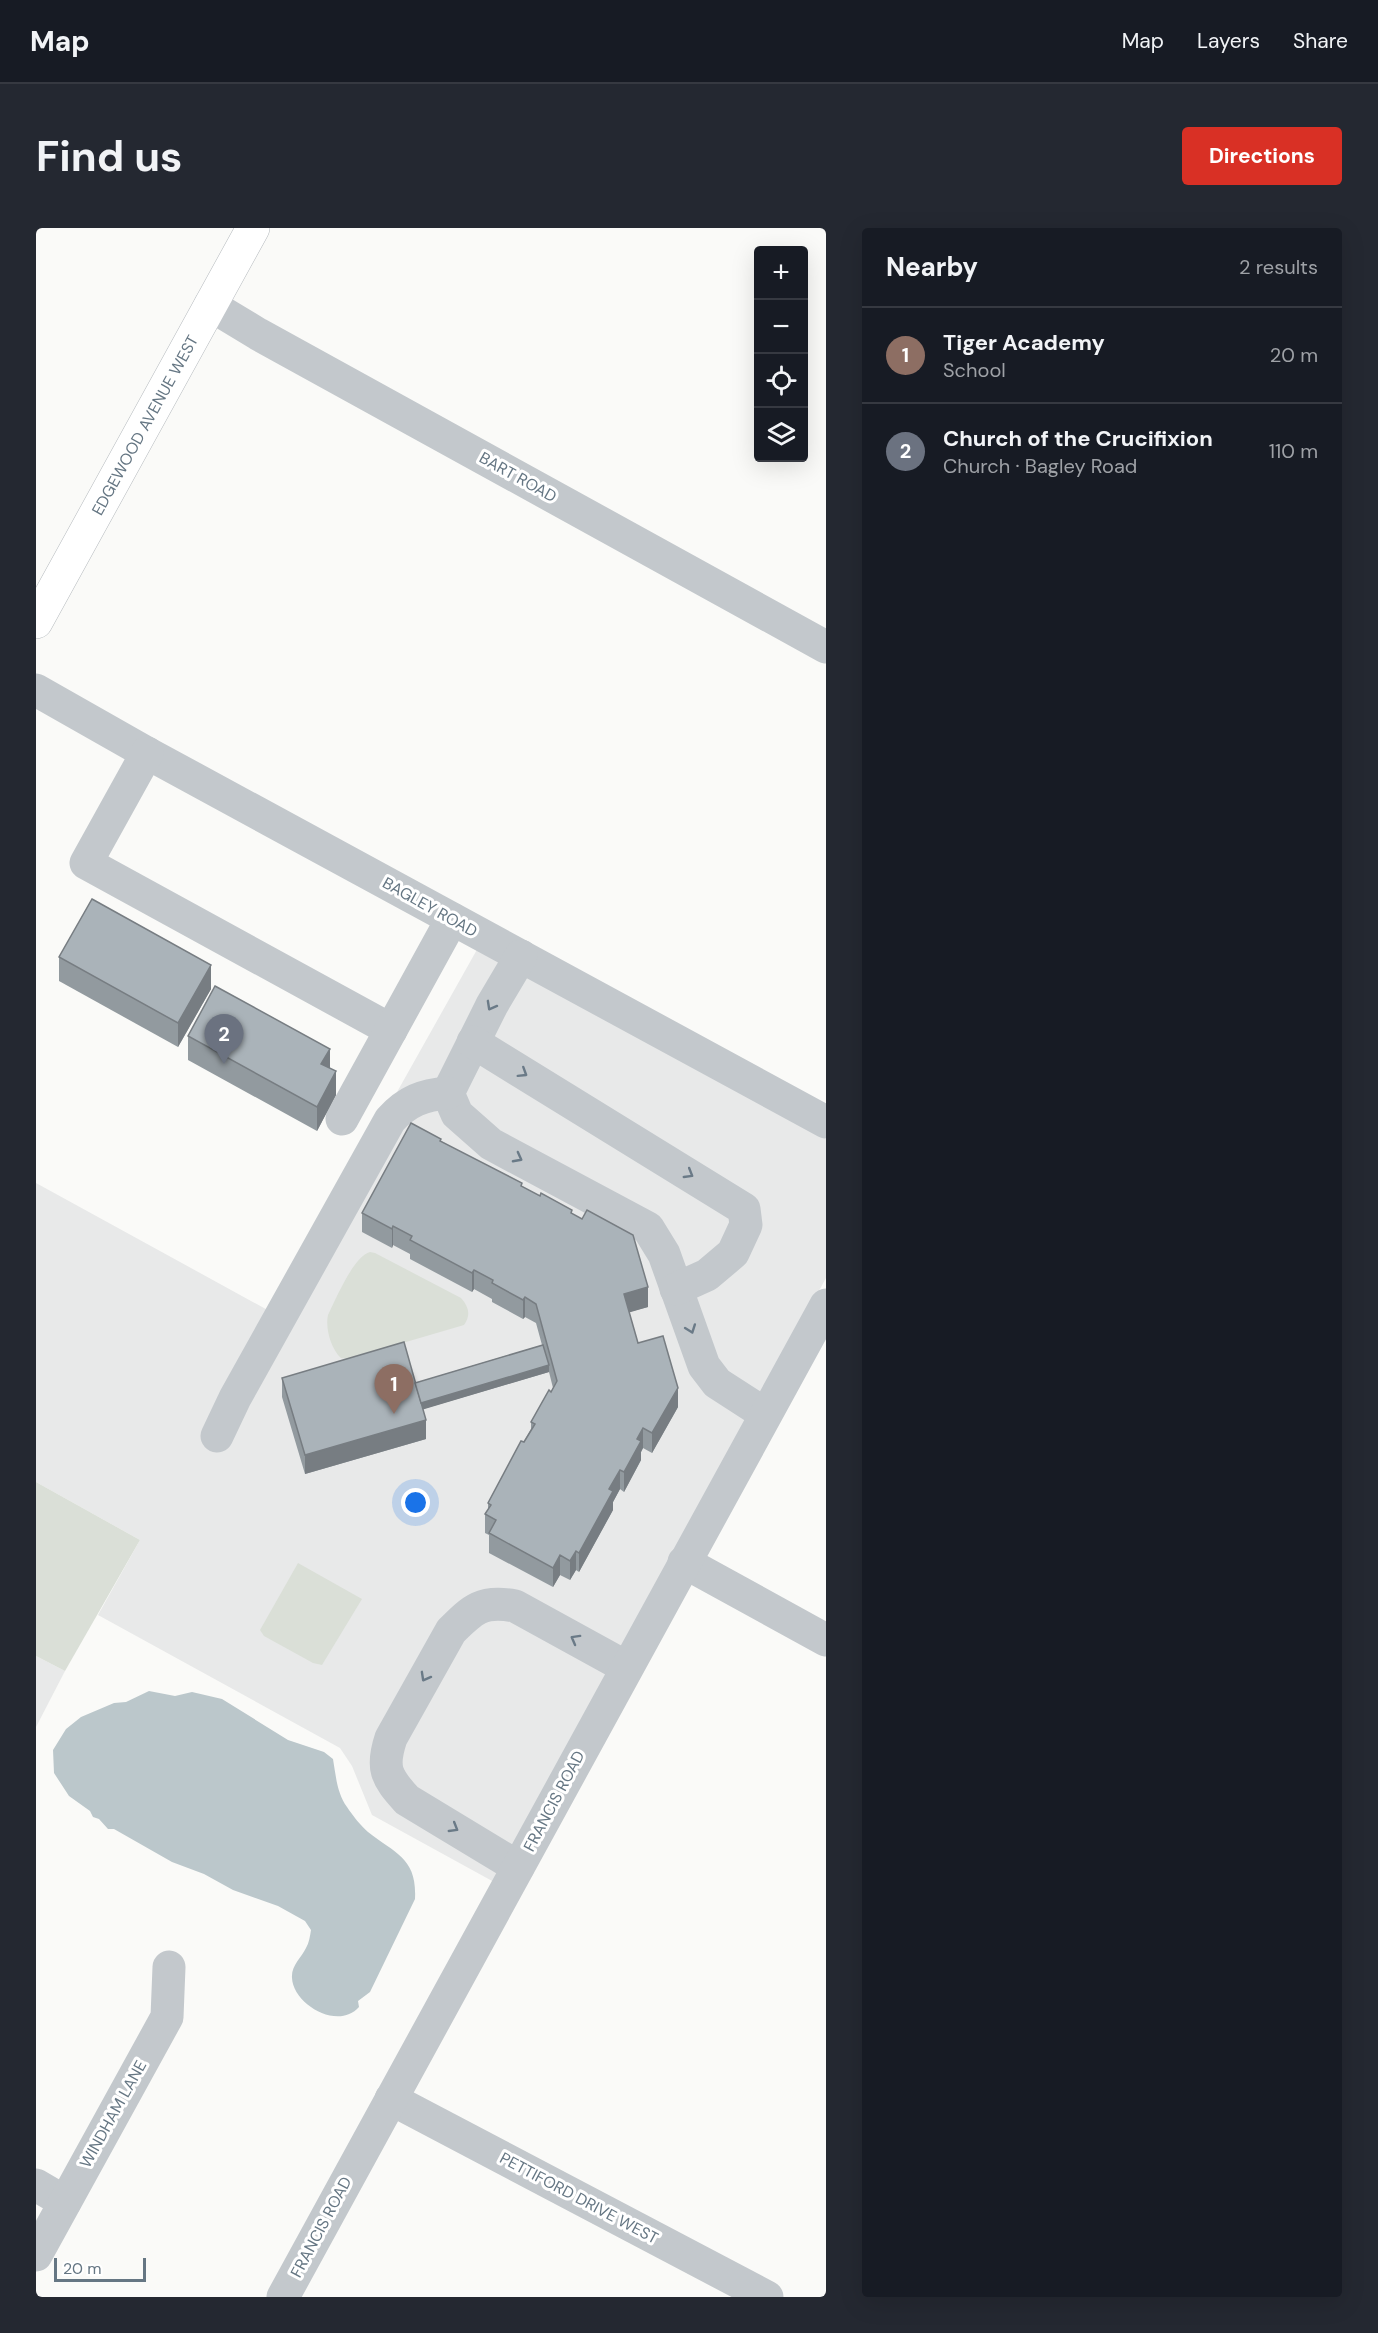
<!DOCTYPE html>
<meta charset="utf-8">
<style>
:root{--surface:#171b24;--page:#242831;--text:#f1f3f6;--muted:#9ea1a6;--line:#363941;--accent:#d93025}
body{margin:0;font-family:"DM Sans",sans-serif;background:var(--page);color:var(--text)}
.controls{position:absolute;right:18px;top:18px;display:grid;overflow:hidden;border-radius:6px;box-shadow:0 6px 24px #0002}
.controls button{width:54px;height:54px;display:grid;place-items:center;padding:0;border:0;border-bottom:2px solid var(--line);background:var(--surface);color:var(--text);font:30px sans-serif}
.scale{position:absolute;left:18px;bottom:15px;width:92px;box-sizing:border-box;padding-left:6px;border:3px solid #657683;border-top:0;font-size:16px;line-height:21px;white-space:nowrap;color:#657683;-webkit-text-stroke:4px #fff;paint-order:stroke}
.you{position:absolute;left:380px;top:1275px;width:21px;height:21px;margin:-15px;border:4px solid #fff;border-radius:50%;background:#1a73e8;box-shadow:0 0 0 9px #1a73e833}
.badge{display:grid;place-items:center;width:39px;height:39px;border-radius:50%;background:var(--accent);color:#fff;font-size:20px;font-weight:700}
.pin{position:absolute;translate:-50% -50px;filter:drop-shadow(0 2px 3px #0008)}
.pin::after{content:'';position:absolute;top:32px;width:21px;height:18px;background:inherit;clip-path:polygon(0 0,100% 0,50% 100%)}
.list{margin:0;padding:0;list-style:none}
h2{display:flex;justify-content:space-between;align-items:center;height:78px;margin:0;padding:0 24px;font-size:26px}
h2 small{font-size:20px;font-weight:400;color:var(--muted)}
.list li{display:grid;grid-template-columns:39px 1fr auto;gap:18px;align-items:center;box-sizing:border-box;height:96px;padding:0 24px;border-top:2px solid var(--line)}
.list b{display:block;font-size:22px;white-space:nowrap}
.list p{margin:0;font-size:20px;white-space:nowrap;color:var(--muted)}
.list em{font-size:20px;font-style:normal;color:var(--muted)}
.icon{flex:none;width:33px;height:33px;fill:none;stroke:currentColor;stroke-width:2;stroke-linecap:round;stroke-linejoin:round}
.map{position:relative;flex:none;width:790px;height:2069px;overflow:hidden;border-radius:6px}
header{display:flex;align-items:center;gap:36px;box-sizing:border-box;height:84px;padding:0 30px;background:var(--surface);border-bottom:2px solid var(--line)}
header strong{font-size:28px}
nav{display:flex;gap:33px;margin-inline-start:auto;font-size:21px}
.intro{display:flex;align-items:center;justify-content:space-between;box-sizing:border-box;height:144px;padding:0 36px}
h1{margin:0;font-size:42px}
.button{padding:15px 27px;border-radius:6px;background:var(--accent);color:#fff;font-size:21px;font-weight:700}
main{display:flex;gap:36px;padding:0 36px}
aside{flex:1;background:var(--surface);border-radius:6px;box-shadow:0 6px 24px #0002}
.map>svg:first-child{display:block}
</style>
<header>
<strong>Map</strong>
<nav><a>Map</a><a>Layers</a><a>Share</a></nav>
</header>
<div class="intro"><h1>Find us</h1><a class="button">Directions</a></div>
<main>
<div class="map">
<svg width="790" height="2069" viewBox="0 0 790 2069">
<rect width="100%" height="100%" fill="#fafaf8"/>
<g fill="#e8e9e9">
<path d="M443,718L790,911V1050L458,1654L336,1587L316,1538L304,1520L62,1387L104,1312L0,1254V955L237,1085Z"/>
<path d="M0,1428L29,1443L0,1499Z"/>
</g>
<g fill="#dadfd7">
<path d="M334,1024L339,1025L425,1070C433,1079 435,1087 428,1097L312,1131L305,1130C295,1121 289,1100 292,1087C300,1071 317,1029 334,1024Z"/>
<path d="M0,1254L104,1312L29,1443L0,1428Z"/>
<path d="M262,1335L326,1371L286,1437L277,1435L228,1408L224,1402Z"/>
</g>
<path fill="#bbc7cb" d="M113,1463L139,1468L156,1464L186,1471L252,1512L288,1524L297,1531C300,1549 301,1565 311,1579C317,1588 325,1598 332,1604C360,1626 381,1630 379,1671L334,1764L322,1773L323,1779C302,1803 257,1776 256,1750C255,1738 265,1730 270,1720C273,1715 274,1708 275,1702L269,1693L242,1678L197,1662L168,1646L136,1634L78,1601H72L63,1591L57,1589L54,1583L33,1568L18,1545L17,1522L30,1501L45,1489L78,1475L90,1474Z"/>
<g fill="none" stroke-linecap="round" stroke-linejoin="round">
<g stroke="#b5babe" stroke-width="34">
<g id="major">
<path id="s1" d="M0,394L217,0"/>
</g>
</g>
<g stroke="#c3c8cc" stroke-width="33">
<path d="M174,77L222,106L790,419"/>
<path d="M0,462L111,525L790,894"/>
<path d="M111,525L50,635L355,802"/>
<path d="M485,728L456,777L412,865L421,886L455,916L612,1000L628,1026L668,1138L681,1155L729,1186"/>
<path d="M437,814L708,981L710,997L697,1025L671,1047L640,1061"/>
<path d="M306,891L416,691"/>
<path d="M181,1208L199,1170L354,892C371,873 387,867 412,865"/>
<path d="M648,1334L790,1412"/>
<path d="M482,1639L371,1572C350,1549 345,1540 355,1510L415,1403C437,1381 446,1372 479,1378L590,1439"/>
<path d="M355,1871L731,2069"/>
<path d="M0,1957L29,1974"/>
<path d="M0,2027L131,1789L133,1739"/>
<path d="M247,2069L790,1077"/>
</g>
<use href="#major" stroke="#fff" stroke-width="33"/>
</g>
<g fill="#929a9f">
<path d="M23,729L175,761L142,819L23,753Z"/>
<path d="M152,808L294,840L300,867L281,903L152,832Z"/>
<path d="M405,913L536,986L612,1079L593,1084L602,1115L642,1179L616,1225L607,1220L605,1224V1232L588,1264L584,1261L577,1274V1282L543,1344L540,1342L534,1352L524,1347L517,1359L453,1325V1307L449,1305V1286L452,1282V1275L495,1201V1194L517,1160L513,1144L387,1181L390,1211L269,1246L246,1169V1150L379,1155L506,1117L500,1095L489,1089L487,1091L456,1074V1071L438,1061L436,1064L374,1031V1026L357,1017L356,1020L326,1004V985Z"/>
</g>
<g fill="#777d82">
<path d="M175,737V761L142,819V795Z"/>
<path d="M294,821V845L285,836Z"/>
<path d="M300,843V867L281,903V879Z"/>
<path d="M357,998V1017L356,1020V1001Z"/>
<path d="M438,1042V1061L436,1064V1045Z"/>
<path d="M612,1059V1079L588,1086V1066Z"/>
<path d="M489,1069V1089L487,1091V1072Z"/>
<path d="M513,1137V1144L382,1183V1176Z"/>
<path d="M642,1160V1179L616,1225V1205Z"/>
<path d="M390,1192V1211L269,1246V1227Z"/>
<path d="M607,1200V1220L605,1224V1232L588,1264V1244L601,1211Z"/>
<path d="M584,1242V1261L577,1274V1282L543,1344V1325L573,1261Z"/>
<path d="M540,1323V1342L534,1352V1333Z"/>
<path d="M524,1327V1347L517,1359V1340Z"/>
</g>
<g fill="#aab3b9" stroke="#777d82" stroke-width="1.5">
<path d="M56,671L175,737L142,795L23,729Z"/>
<path d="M179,758L294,821L285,836L300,843L281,879L152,808Z"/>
<path d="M375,895L405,911L404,913L486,955L485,958L504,968L505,965L536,982L535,985L546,991L551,982L597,1007L612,1059L588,1066L602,1115L627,1108L642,1160L616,1205L607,1200L601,1211L605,1213L588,1244L584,1242L573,1261L577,1263L543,1325L540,1323L534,1333L524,1327L517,1340L453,1305L460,1292L449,1286L455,1277L452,1275L485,1213L488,1214L499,1196L495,1194L513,1162L515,1164L521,1153L500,1076L489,1069L487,1072L456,1055L457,1052L438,1042L436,1045L374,1012L376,1008L357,998L356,1001L326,985Z"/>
<path d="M368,1114L390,1192L269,1227L246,1150Z"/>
<path d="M507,1117L513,1137L385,1175L379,1155Z"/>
</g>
<defs><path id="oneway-chevron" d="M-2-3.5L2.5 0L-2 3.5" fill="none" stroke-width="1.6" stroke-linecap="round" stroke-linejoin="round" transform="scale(1.5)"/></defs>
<g stroke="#6a7a87">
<use href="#oneway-chevron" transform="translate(455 778) rotate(119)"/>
<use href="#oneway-chevron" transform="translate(487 845) rotate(32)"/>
<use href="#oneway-chevron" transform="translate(482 930) rotate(28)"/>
<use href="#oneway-chevron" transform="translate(653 946) rotate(31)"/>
<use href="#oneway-chevron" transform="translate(655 1101) rotate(70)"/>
<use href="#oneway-chevron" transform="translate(539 1411) rotate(-151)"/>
<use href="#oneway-chevron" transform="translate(389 1449) rotate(119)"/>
<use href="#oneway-chevron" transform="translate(418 1600) rotate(31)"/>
</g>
<g text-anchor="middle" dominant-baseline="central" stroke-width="6" stroke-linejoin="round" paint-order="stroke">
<g font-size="16" fill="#657683" stroke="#fff">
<text stroke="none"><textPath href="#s1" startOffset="225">EDGEWOOD AVENUE WEST</textPath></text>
<text transform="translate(482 249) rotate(29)">BART ROAD</text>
<text transform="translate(394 679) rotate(29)">BAGLEY ROAD</text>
<text transform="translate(518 1573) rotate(-62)">FRANCIS ROAD</text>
<text transform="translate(77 1886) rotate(-61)">WINDHAM LANE</text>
<text transform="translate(543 1970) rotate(28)">PETTIFORD DRIVE WEST</text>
<text transform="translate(285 1999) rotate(-62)">FRANCIS ROAD</text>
</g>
</g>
</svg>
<div class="controls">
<button>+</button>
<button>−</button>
<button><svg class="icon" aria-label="locate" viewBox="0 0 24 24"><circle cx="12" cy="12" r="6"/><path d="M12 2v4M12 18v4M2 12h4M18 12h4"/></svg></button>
<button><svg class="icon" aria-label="layers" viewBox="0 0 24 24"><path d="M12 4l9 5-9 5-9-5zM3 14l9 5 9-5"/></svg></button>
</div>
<div class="scale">20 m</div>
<div class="you"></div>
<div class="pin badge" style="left:358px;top:1186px;background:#8d6e63">1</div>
<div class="pin badge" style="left:188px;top:836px;background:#6b7280">2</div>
</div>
<aside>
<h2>Nearby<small>2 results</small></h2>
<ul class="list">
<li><span class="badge" style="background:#8d6e63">1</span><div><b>Tiger Academy</b><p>School</p></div><em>20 m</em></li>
<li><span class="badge" style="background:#6b7280">2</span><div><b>Church of the Crucifixion</b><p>Church · Bagley Road</p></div><em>110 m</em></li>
</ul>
</aside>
</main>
